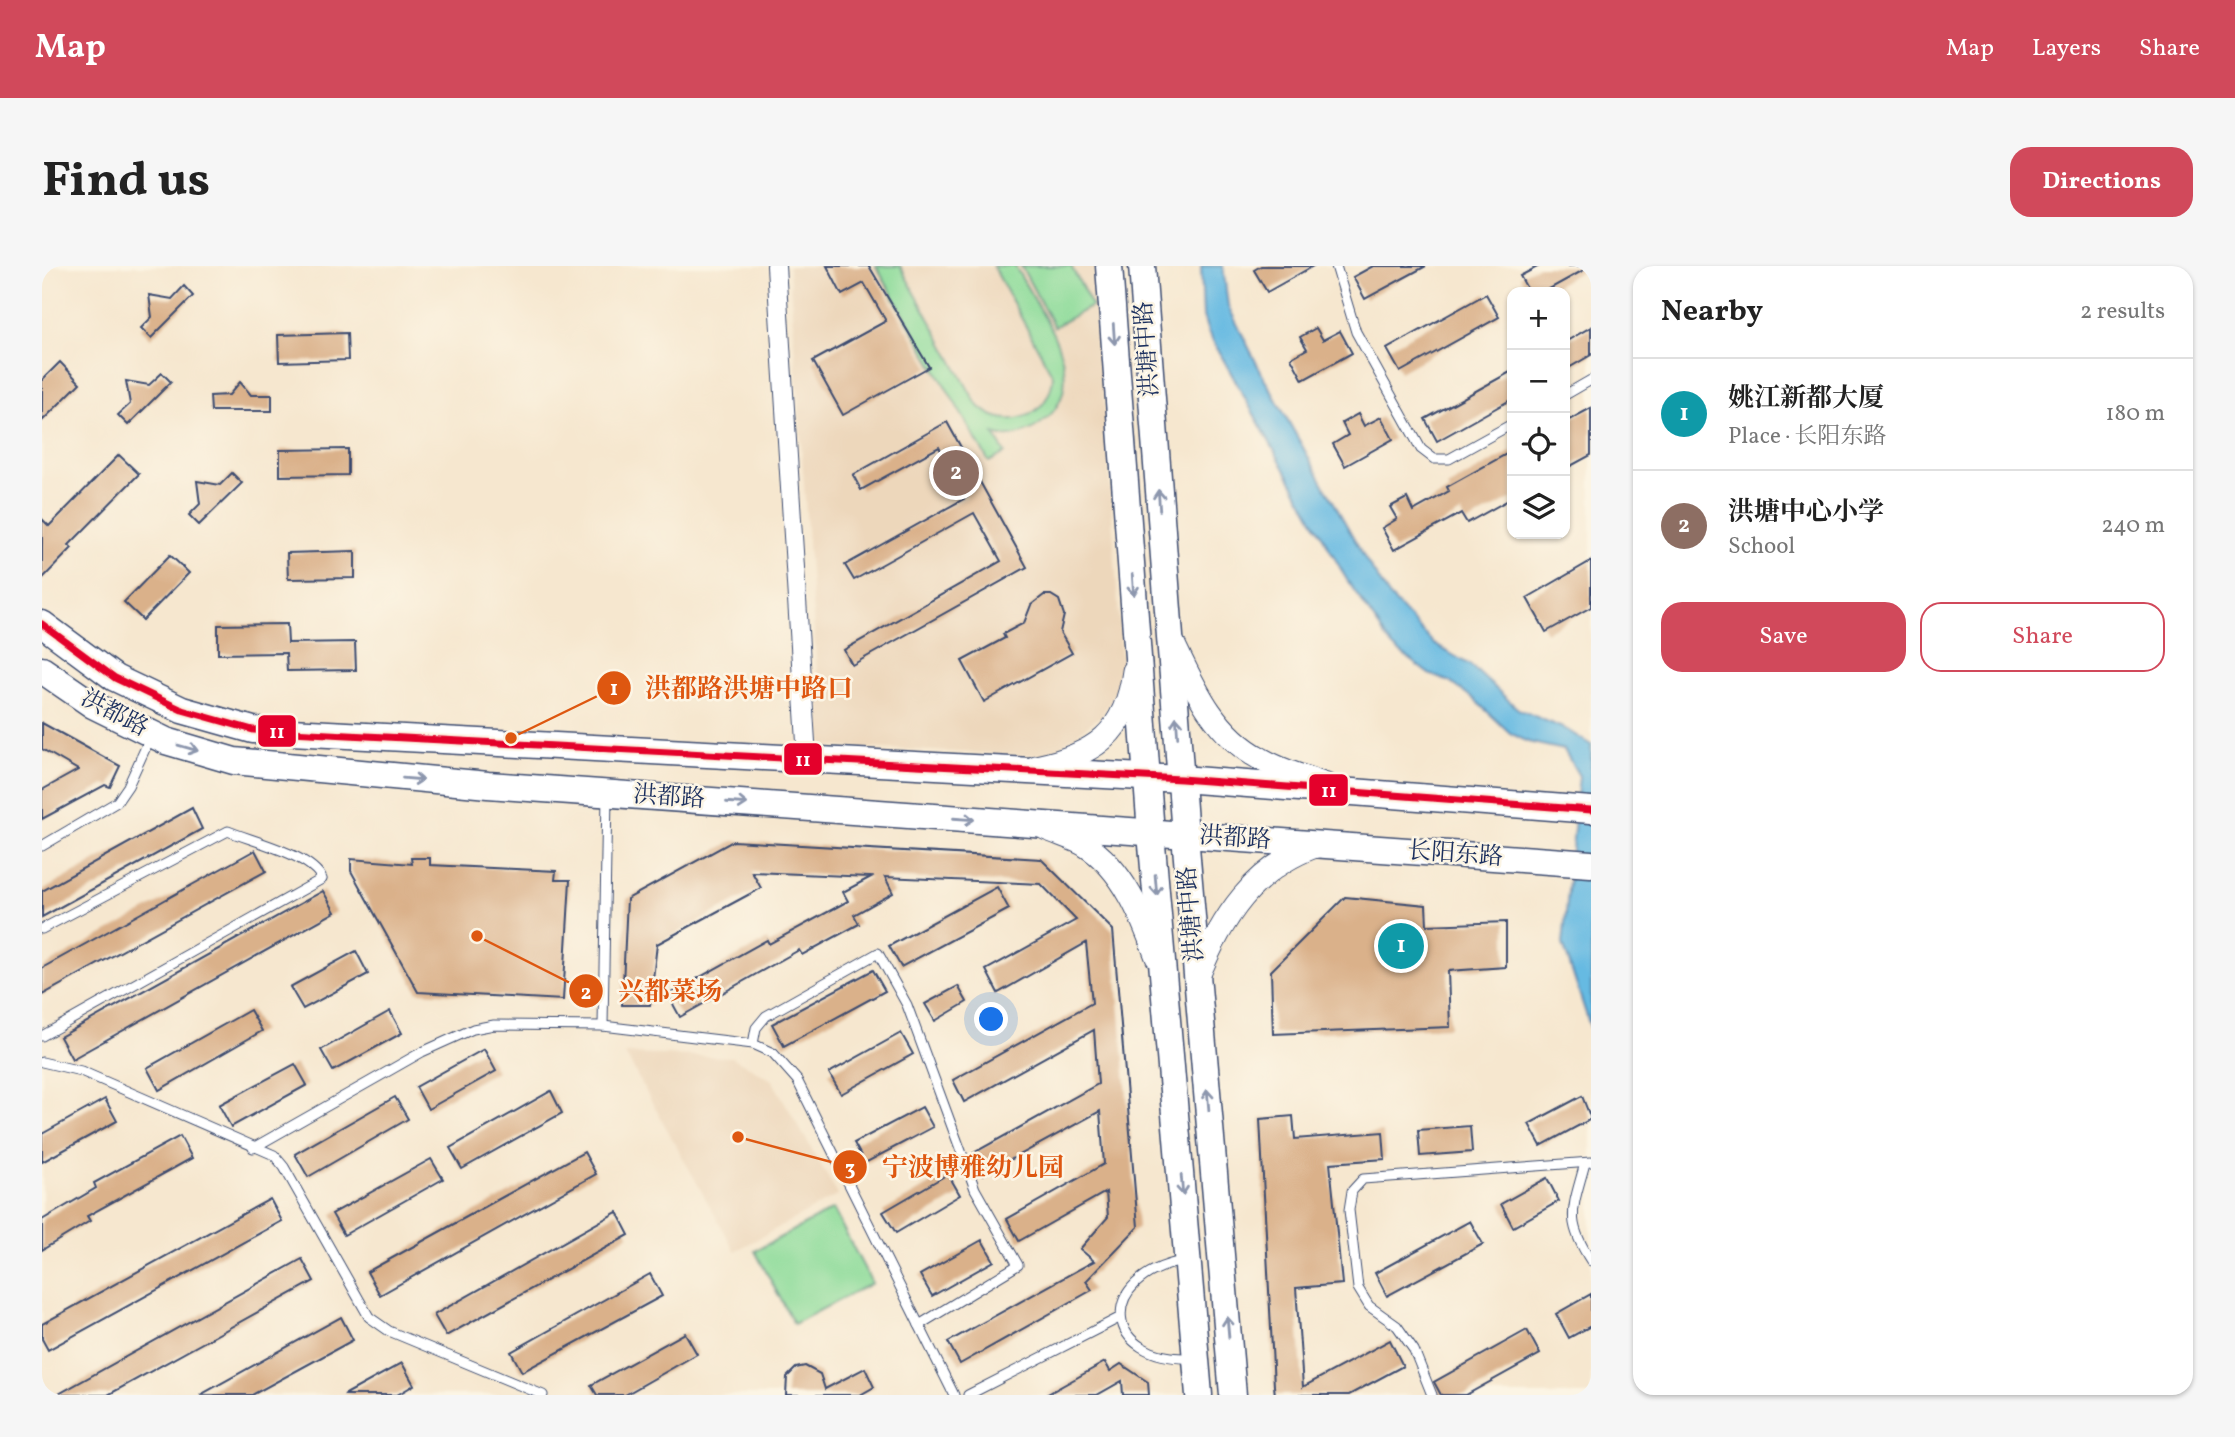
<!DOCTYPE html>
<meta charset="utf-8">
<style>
:root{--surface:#fff;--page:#f6f6f6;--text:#222;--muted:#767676;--line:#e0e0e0;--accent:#d1495b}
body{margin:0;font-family:Vollkorn,"Noto Serif SC",serif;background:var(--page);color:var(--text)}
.controls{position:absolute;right:21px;top:21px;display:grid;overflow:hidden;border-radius:14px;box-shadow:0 2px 5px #0004}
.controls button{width:63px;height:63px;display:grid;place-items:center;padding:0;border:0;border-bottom:2px solid var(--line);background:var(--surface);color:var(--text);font:35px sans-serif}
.you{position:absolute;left:950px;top:754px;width:24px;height:24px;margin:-18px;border:5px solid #fff;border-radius:50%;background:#1a73e8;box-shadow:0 0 0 10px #1a73e833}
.badge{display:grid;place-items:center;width:46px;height:46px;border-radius:50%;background:var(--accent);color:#fff;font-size:23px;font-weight:700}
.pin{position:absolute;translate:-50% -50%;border:4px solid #fff;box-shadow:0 2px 7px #0006}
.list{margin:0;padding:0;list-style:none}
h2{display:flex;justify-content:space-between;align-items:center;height:91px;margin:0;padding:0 28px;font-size:30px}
h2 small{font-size:23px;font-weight:400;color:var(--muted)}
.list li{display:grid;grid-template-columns:46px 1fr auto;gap:21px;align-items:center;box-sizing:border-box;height:112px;padding:0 28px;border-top:2px solid var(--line)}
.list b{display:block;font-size:26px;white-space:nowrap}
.list p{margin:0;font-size:23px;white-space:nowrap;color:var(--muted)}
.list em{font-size:23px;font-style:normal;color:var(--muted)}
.actions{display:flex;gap:14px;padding:21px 28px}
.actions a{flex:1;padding:16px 0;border:2px solid var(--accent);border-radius:21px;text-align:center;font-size:24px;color:var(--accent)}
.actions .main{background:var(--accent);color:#fff}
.icon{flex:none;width:38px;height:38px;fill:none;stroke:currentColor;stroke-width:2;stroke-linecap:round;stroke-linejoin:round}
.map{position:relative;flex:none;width:1549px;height:1129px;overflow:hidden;border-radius:21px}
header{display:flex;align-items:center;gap:42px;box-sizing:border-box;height:98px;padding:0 35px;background:var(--accent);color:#fff}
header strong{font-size:33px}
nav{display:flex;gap:38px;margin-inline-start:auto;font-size:24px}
.intro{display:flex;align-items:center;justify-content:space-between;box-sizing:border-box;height:168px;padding:0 42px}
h1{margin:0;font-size:49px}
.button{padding:18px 32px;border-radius:21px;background:var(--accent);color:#fff;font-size:24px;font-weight:700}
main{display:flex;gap:42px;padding:0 42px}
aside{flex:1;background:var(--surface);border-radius:21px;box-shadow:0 2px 5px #0004}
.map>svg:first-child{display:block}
</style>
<header>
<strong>Map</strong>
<nav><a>Map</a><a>Layers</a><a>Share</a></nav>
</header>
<div class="intro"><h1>Find us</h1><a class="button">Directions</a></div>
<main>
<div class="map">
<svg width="1549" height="1129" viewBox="0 0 1549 1129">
<rect width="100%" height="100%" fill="#fcf5e5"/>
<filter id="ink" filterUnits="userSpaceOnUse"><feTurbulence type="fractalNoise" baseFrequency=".0143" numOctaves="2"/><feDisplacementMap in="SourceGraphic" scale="14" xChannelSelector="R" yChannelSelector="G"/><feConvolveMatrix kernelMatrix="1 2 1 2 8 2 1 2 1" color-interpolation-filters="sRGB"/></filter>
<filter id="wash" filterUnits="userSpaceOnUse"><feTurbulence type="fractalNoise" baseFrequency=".00686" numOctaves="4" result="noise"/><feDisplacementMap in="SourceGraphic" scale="28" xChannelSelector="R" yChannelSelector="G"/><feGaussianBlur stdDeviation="1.57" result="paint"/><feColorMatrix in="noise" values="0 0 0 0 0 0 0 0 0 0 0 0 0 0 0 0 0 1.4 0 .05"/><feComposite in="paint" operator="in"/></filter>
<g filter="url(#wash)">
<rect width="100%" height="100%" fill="#f6e7cf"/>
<g fill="#edd7bb">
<path d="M747,0H1053L1081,413L1060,449L1005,490L780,480Z"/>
<path d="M583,788L690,791L730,814L796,929L693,985Z"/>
</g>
<g fill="#8ddb9a" stroke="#54857c" stroke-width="2">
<path d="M834,0H858L934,137C961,168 1009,152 1011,110L951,0H973C997,46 1056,116 998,158C986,167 967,174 952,168L963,187L947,196Z"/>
<path d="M979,0H1029L1050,40L1012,61Z"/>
<path d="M791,943L830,1017L752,1058L713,985Z"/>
</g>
<path fill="#66bae2" stroke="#4074a0" stroke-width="2" d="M1159,0H1181L1186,40L1220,108L1324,294L1347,330L1392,378L1428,399L1476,443L1525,464L1549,479V763L1521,678L1537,510L1522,484L1486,476L1468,467L1432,433L1408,416L1387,408L1351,381L1305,314L1166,66L1161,50Z"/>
<g id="blocks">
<g fill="#dab18a">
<path d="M785,0H827L887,101L801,149L771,95L844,55L822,17L800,29Z"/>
<path d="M1219,0H1271L1225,26L1212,4Z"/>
<path d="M1331,0H1384L1323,33L1311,11Z"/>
<path d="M1497,0H1549L1502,26H1487L1478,10Z"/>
<path d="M142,20L151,30L109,72L99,62L110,51L107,29L130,33Z"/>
<path d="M1444,28L1457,51L1358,106L1345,83Z"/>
<path d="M1549,61V89L1523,104V76Z"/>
<path d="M1274,62L1281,74L1298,65L1310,87L1261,114L1249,92L1265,83L1258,71Z"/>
<path d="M305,67L306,94L237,96L236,69Z"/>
<path d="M18,96L38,117L0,155V114Z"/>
<path d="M1470,105V133L1395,175L1383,153Z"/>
<path d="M120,107L129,116L86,159L76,149L88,138L84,115L107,119Z"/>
<path d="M198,116L209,129H230V145H169L168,130L187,129Z"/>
<path d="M1549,142V189L1523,203V156Z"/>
<path d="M1316,148L1322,160L1339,151L1351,173L1303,200L1291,178L1306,169L1300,157Z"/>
<path d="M905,156L985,301L810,399L802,384L959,295L932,247L812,314L803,299L925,231L897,181L819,224L811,209Z"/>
<path d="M306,183V209L238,210V184Z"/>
<path d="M1470,185V232L1425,257L1419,247L1352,284L1340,262L1355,253L1348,241L1365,232L1371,245L1407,225L1405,221Z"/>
<path d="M77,189L97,208L27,279L30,282L0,313V253L7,260Z"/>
<path d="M190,207L200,217L157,259L147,249L158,238L155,215L178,219Z"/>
<path d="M313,285V312L246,313L245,287Z"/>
<path d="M128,289L147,307L101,354L82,336Z"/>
<path d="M1549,295V341L1504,366L1485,332Z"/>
<path d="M1002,329H1009L1017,334L1022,349L1018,366L1030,387L942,436L920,395L963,372L961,368L982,357L989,339Z"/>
<path d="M245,358L246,377L313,376L314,404L245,405L244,387L176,388V359Z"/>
<path d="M0,457L78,500L68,521L63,519L0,553V524L36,504L0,483Z"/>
<path d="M150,542L160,563L0,651V625Z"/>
<path d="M691,575L999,593L1071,664L1096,961L1044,1015L1050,1024L918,1098L906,1076L1052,995L1038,983L1066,951L1064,926L977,975L965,953L1062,898L1058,845L941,909L930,888L1056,818L1052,764L922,836L911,814L1050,737L1044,677L956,727L944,704L1034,654L999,618L843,611L851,627L812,649L817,658L760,689L757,684L638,751L626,729L725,674L727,678L806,635L801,626L829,611L710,606L719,622L615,678L608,739H580L585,633Z"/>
<path d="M213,584L224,605L0,729V702Z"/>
<path d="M369,592H388V599L514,605L513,614H528L521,734L376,726L309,605V593L370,598Z"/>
<path d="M955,621L967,643L859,701L847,680Z"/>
<path d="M281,625L293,646L30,793L18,771Z"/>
<path d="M1303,631L1384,639L1385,659L1464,656V701L1406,705L1408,761L1231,768L1229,705Z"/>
<path d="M314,685L326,708L261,743L248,721Z"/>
<path d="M831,704L843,725L742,780L730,758Z"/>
<path d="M916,720L925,736L893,755L883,738Z"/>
<path d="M208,744L220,765L117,824L105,802Z"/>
<path d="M348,745L360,767L291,805L279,784Z"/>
<path d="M859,767L871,788L799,828L787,807Z"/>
<path d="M442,783L454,805L386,843L374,821Z"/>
<path d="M253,798L265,819L189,861L177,839Z"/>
<path d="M509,825L520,847L420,903L408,882Z"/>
<path d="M1540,830L1549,853L1499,880L1487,858Z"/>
<path d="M353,831L366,853L266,911L253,888Z"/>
<path d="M63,833L75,855L0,896V868Z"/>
<path d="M880,841L891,861L823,897L812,877Z"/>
<path d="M1251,850L1253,873L1341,866L1343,893L1288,897L1300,1018L1254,1022L1261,1121L1348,1074L1361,1100L1307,1129H1233L1232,1120L1218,853Z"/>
<path d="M1428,860L1430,886L1378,890L1376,864Z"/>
<path d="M138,870L150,892L45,950L48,955L0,984V954L54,922L52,917Z"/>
<path d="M542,886L554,908L338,1029L325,1006Z"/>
<path d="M389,893L401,913L302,969L290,948Z"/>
<path d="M906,908L918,929L854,967L841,946Z"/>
<path d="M1505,912L1517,935L1471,961L1459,938Z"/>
<path d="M228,933L240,955L6,1084L0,1073V1058Z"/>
<path d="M575,946L587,969L404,1070L392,1049Z"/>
<path d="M1428,955L1441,978L1345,1030L1333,1007Z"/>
<path d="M940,974L952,995L890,1030L878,1009Z"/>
<path d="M260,993L272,1015L162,1076L66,1129H15Z"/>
<path d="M608,1008L620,1030L480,1106L469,1086Z"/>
<path d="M1549,1028V1060L1527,1072L1514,1048Z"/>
<path d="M299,1051L311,1074L210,1129H158Z"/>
<path d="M1485,1064L1498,1088L1424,1129H1399L1392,1116Z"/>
<path d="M643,1067L655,1088L583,1129H555L549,1119Z"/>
<path d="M1063,1096L1068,1105L1079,1098L1106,1116L1107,1129H1081L1080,1115L1055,1129H1004Z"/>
<path d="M360,1097L372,1119L355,1129H302Z"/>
<path d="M763,1100L778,1108L783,1123L823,1102L832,1121L818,1129H744L745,1111L754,1102Z"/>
</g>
</g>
</g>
<g filter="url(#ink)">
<use href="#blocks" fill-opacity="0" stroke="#3c4b6f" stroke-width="2"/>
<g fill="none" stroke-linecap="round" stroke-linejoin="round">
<g stroke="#3c4b6f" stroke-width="11">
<g id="service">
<path d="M1294,0L1314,66L1379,183L1392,193H1407L1470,158"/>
<path d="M1523,129L1549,114"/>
<path d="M0,580L75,536L86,520L109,470"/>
<path d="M0,663L186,565C210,575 270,589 280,613L0,770"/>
<path d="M561,760L565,529"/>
<path d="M711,778L714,762L724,750L836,687L865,739L933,923L976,999L877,1059"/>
<path d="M0,796L39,805L232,889L242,901L327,1051L347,1065L501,1129"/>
<path d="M211,882L380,786L431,763L452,759L561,760L711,778L731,787L755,814L912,1129"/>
<path d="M1543,897C1531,943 1522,953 1549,995"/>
<path d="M1141,995C1054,1012 1060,1096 1152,1092"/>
<path d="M926,1129L1077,1052"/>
<path d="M1390,1129L1372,1084L1355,1060L1327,1040L1316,1022L1307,944L1310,925L1321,913L1549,896"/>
</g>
</g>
<g stroke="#3c4b6f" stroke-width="20">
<path id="minor" d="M734,0L765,492"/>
</g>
<g stroke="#3c4b6f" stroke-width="25">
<g id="tertiary">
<path d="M1130,375C1152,421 1172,468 1219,493C1239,505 1263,511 1284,519"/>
<path d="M994,501C1053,489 1084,467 1092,405"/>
<path d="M1003,562C1016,568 1031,572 1043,579C1082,603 1100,651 1115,691"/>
<path d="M1155,713C1179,652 1212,601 1276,579"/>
</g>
</g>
<g stroke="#3c4b6f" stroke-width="29">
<g id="secondary">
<path d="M1067,0L1109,567L1157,1129"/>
<path d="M1100,0L1143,569L1191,1129"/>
<path d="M0,358L73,412L140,444L211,464L1139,513L1549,544"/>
<path d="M0,404L51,439L124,475L192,495L446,519L1549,598"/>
</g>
</g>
<use href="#service" stroke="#fff" stroke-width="9"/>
<use href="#minor" stroke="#fff" stroke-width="18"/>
<use href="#tertiary" stroke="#fff" stroke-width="23"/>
<use href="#secondary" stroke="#fff" stroke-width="26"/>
<g stroke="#fcf5e5" stroke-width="12">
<path id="bus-1" d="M0,358L73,412L140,444L211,464L1139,513L1549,544"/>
</g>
<use href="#bus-1" stroke="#e4002b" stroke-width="7"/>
</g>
<defs><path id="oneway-shaft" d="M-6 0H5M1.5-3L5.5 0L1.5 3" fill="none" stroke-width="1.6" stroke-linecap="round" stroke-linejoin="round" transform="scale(1.75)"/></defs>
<g stroke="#8d97ae">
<use href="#oneway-shaft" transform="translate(1072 68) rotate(86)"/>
<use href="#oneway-shaft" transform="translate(1117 234) rotate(-94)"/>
<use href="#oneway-shaft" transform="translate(1091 319) rotate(86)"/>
<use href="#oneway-shaft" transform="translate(1135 461) rotate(-94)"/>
<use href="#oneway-shaft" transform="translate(146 482) rotate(16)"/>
<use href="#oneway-shaft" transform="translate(371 513) rotate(5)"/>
<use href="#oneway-shaft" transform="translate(695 537) rotate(4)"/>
<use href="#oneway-shaft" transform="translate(922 553) rotate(4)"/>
<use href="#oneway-shaft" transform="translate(1114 619) rotate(85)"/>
<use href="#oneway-shaft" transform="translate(1166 834) rotate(-95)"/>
<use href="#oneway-shaft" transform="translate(1140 919) rotate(85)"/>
<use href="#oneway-shaft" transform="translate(1186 1061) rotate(-95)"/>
</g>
</g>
<g text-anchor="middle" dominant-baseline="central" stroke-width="5" stroke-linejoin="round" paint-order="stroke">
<g font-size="24" fill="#1b2f5e" stroke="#fcf5e5">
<text transform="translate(1106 83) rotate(-94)">洪塘中路</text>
<text transform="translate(72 448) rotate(28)">洪都路</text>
<text transform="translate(627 532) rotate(4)">洪都路</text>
<text transform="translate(1193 573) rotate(4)">洪都路</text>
<text transform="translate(1413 589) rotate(4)">长阳东路</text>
<text transform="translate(1150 648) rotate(-95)">洪塘中路</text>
</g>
</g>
<path fill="none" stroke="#de5710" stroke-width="2.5" d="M469 472L572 422M435 670L544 725M696 871L808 901"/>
<g fill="#de5710" stroke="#fcf5e5" stroke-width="2.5">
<circle cx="469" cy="472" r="7"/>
<circle cx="435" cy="670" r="7"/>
<circle cx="696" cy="871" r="7"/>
<circle cx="572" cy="422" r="18"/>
<circle cx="544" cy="725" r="18"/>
<circle cx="808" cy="901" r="18"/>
</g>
<g font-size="21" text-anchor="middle" font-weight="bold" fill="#fff">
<text x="572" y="429">1</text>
<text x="544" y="733">2</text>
<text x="808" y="909">3</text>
</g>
<g font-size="26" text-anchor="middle" font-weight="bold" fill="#de5710" stroke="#fcf5e5" stroke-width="5" stroke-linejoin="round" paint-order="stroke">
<text x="707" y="431">洪都路洪塘中路口</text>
<text x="628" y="734">兴都菜场</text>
<text x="931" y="910">宁波博雅幼儿园</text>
</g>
<g stroke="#fcf5e5" stroke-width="2.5">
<rect x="215" y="448" width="40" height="34" rx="7" fill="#e4002b"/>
<rect x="741" y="476" width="40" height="34" rx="7" fill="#e4002b"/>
<rect x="1266" y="507" width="41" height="34" rx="7" fill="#e4002b"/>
</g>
<g font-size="19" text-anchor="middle" font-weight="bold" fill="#fff">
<text x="235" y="472">11</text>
<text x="761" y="500">11</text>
<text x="1287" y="531">11</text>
</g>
</svg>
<div class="controls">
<button>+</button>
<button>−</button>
<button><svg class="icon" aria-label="locate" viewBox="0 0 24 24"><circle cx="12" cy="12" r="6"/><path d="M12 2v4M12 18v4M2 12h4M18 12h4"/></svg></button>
<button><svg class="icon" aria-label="layers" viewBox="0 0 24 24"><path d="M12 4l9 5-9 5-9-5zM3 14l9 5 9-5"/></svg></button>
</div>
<div class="you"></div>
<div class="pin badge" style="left:1359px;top:680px;background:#0f9aa8">1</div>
<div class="pin badge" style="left:914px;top:207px;background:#8d6e63">2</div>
</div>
<aside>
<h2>Nearby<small>2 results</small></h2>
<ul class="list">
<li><span class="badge" style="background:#0f9aa8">1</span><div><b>姚江新都大厦</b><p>Place · 长阳东路</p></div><em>180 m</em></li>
<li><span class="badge" style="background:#8d6e63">2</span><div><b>洪塘中心小学</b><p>School</p></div><em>240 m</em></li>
</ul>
<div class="actions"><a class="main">Save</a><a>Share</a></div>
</aside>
</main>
